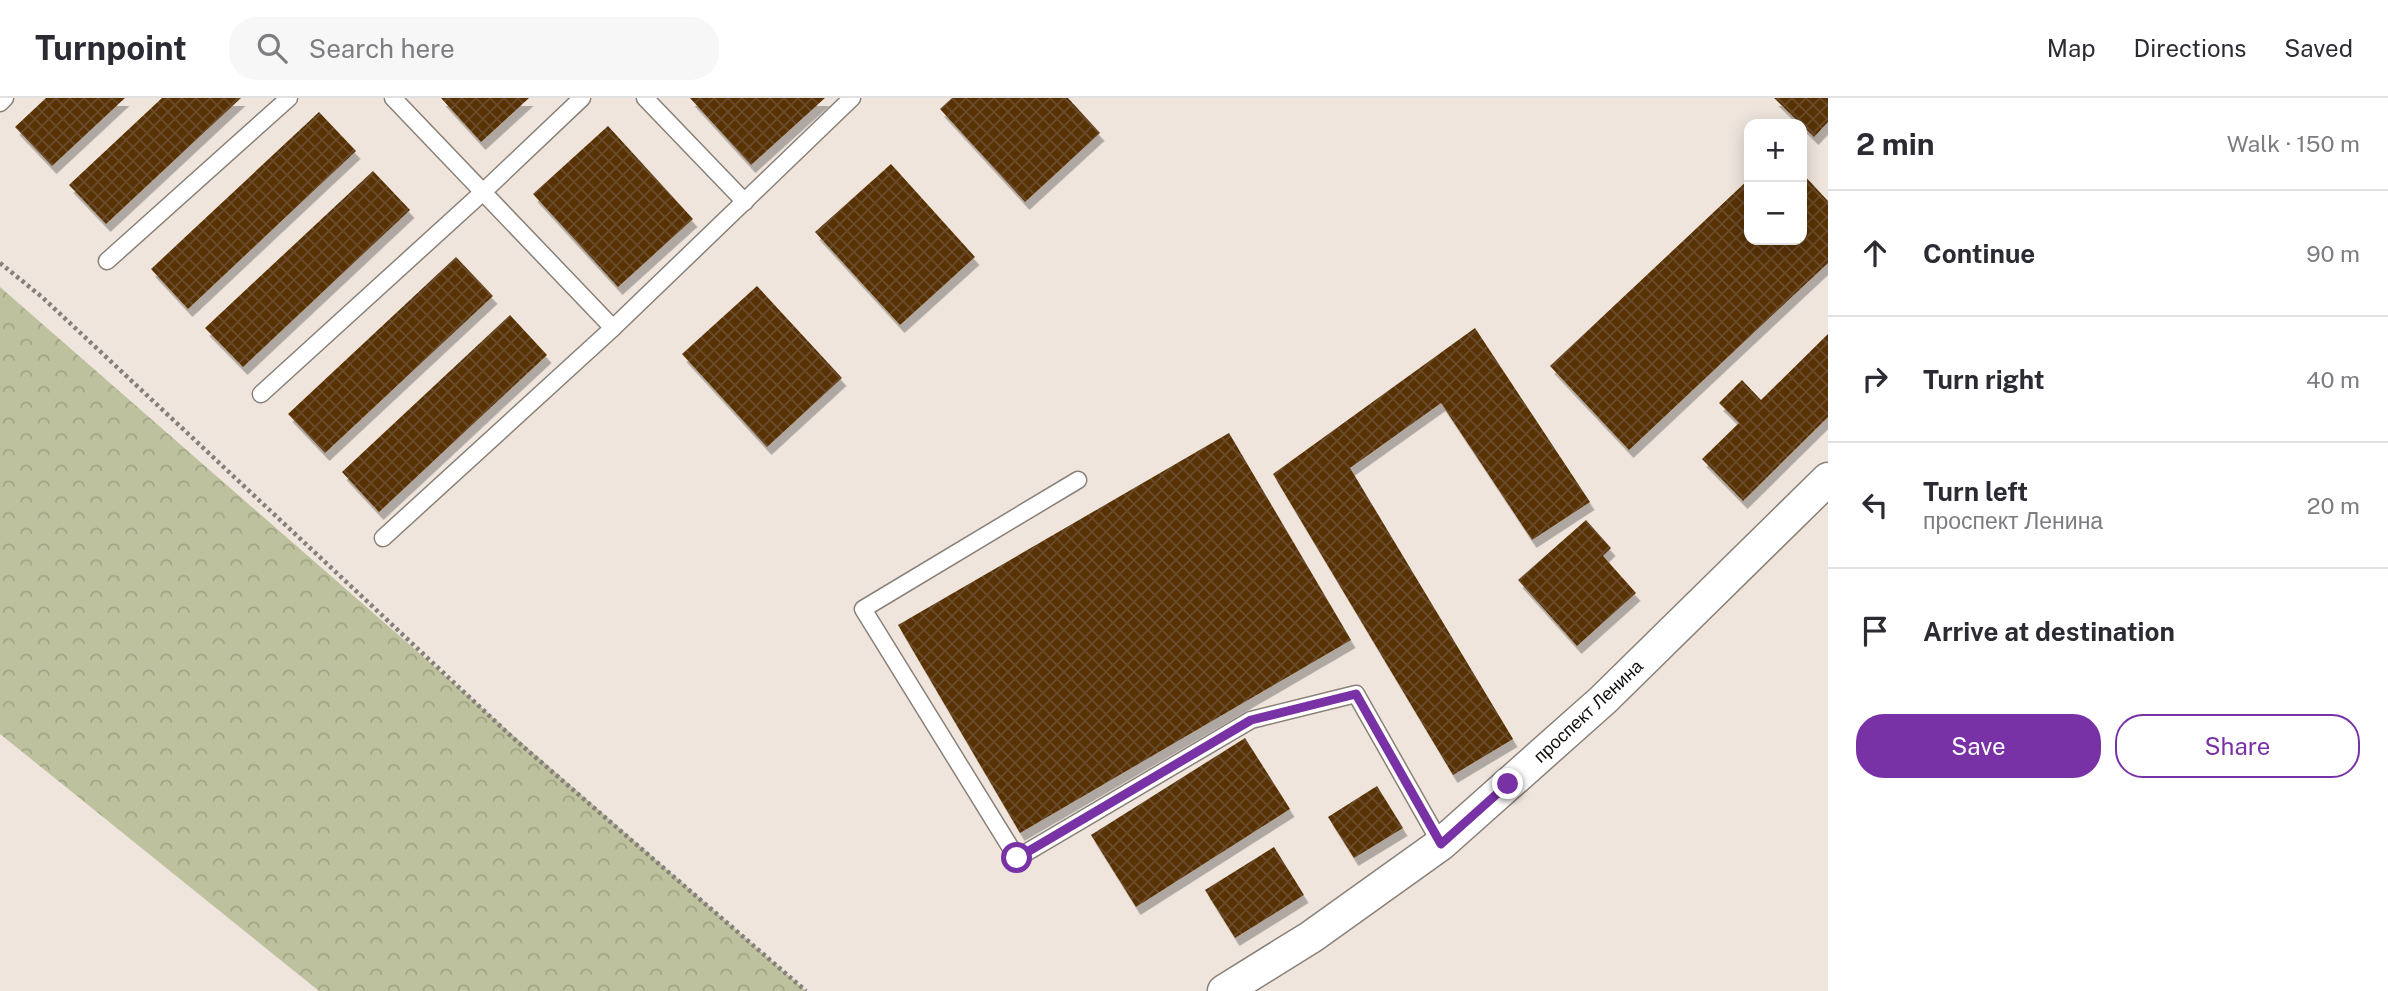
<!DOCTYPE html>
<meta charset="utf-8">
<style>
:root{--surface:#fff;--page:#f7f7f7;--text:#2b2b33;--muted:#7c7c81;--line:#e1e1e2;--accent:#7832a6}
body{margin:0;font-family:"Public Sans",sans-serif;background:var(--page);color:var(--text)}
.controls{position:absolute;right:21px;top:21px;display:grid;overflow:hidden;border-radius:14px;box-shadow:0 4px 18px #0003}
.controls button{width:63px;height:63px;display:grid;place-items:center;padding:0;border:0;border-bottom:2px solid var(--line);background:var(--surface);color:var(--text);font:35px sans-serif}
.stop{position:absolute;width:21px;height:21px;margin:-16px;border:5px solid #7832a6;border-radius:50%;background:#fff}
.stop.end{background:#7832a6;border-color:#fff;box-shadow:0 2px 7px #0008}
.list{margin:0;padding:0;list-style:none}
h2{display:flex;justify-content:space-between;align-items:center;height:91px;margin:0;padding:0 28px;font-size:30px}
h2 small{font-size:23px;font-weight:400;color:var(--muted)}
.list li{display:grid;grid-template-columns:46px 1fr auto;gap:21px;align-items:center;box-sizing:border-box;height:126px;padding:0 28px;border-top:2px solid var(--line)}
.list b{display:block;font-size:26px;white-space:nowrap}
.list p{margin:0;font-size:23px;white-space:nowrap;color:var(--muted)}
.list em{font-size:23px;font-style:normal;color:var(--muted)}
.actions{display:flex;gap:14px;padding:21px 28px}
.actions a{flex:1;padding:16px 0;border:2px solid var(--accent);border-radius:28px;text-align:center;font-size:24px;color:var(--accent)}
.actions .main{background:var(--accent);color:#fff}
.icon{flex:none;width:38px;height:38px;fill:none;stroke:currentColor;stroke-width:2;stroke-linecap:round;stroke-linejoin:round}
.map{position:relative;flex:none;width:1828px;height:893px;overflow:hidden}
header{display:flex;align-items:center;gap:42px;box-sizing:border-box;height:98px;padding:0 35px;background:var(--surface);border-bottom:2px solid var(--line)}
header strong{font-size:33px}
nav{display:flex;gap:38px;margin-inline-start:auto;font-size:24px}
.search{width:490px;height:63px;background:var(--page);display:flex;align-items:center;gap:18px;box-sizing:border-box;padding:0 24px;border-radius:28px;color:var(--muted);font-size:26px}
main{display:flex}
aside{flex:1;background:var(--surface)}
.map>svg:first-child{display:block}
</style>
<header>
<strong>Turnpoint</strong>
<div class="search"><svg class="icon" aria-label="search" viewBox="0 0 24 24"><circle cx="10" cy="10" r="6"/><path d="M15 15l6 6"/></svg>Search here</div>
<nav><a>Map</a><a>Directions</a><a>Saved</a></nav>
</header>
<main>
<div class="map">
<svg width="1828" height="893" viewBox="0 0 1828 893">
<defs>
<pattern id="forest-crowns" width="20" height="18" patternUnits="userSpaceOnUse" patternTransform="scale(1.75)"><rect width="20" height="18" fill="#bdc19d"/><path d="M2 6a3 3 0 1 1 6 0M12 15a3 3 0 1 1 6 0" fill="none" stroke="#a1a586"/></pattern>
<pattern id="building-cross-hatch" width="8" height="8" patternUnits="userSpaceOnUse" patternTransform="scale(1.75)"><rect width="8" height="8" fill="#583206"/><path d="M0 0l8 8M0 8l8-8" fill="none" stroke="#6b4c29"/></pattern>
<filter id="shadow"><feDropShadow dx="4.5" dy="8" stdDeviation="0" flood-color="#0004"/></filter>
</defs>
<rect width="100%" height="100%" fill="#efe5dd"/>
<path fill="url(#forest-crowns)" d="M0,189L806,893H319L0,636Z"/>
<g fill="url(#building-cross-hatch)" filter="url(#shadow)">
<path d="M46,0H125L52,68L15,29Z"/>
<path d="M162,0H241L106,126L69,87Z"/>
<path d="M441,0H529L481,44Z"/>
<path d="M690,0H825L751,67Z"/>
<path d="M952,0H1068L1100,35L1025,104L940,11Z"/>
<path d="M1774,0H1828V24L1814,39Z"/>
<path d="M319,14L356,53L188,211L151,171Z"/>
<path d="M608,28L693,121L618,189L533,96Z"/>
<path d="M891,66L975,159L900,227L815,134Z"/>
<path d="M373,73L410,112L243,269L205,230Z"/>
<path d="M1802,75L1828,103V165L1629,352L1550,268L1749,81V142H1802Z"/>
<path d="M456,159L493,198L325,355L288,316Z"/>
<path d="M757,188L842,280L767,349L682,256Z"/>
<path d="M510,217L547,257L379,414L342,374Z"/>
<path d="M1475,230L1590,404L1532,442L1441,305L1350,370L1513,641L1453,677L1273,376Z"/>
<path d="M1828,236V319L1743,403L1702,361L1739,325L1719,305L1742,282L1761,302Z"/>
<path d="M1229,335L1351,542L1020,735L898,527Z"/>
<path d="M1586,422L1611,450L1603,458L1636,495L1577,548L1518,482Z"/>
<path d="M1245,640L1290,711L1136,809L1091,737Z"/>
<path d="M1377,688L1403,730L1354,760L1328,719Z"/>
<path d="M1274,749L1304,797L1235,840L1205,792Z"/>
</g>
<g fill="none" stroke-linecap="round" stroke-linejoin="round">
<g stroke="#898078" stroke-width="19">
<g id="lane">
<path d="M393,0L613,230"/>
<path d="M645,0L745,104"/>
<path d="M0,5L5,0"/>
<path d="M107,163L289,0"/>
<path d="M261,296L483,94L582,0"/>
<path d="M1078,382L863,511L1017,760L1251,622L1356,596L1441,746"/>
<path d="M383,440L613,230L852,0"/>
</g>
</g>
<g stroke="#898078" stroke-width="35">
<path id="street" d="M1224,893L1311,839L1441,746L1603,602L1828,381"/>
</g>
<path stroke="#867f7a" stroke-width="4.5" stroke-dasharray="3.5 3.5" stroke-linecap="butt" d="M0,165L42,199L512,639L806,893"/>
<use href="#lane" stroke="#fff" stroke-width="16"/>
<use href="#street" stroke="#fff" stroke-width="32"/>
</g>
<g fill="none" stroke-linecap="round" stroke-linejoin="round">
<path stroke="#7832a6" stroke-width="9" d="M1017,760L1251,622L1356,596L1441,746L1508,686"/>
</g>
<g text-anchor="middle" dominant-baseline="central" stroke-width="7" stroke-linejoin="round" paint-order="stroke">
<g font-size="18" fill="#100d0a" stroke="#fff">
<text transform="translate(1588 613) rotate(-43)">проспект Ленина</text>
</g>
</g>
</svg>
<div class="controls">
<button>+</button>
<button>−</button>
</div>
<div class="stop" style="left:1017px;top:760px"></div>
<div class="stop end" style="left:1508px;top:686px"></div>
</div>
<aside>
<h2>2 min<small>Walk · 150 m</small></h2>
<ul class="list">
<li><svg class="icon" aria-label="ahead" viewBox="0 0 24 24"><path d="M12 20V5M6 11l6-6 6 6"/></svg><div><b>Continue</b></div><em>90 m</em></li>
<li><svg class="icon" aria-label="right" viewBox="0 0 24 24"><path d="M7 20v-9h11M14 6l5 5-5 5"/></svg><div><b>Turn right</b></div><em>40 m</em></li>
<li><svg class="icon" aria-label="left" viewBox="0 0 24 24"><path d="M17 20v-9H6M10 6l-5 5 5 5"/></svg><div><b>Turn left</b><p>проспект Ленина</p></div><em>20 m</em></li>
<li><svg class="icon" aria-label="arrive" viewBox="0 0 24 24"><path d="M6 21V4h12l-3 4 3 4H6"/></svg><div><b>Arrive at destination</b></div></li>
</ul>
<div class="actions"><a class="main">Save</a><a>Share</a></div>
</aside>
</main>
